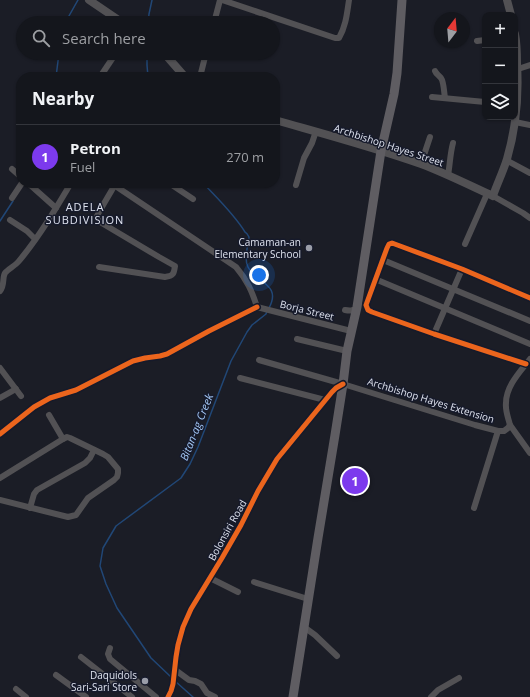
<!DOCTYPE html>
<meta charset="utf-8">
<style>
:root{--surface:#14161c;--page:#212329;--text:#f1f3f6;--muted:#9d9fa3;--line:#33353b;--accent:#7c3aed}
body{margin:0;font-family:"Open Sans",sans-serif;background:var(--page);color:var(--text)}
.controls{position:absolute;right:12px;top:12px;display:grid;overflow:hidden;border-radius:8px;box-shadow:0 1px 3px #0004}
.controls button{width:36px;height:36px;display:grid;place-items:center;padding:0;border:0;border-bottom:1px solid var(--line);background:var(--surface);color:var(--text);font:20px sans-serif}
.compass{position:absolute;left:434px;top:12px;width:36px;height:36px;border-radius:50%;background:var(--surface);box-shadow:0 1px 3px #0004;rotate:16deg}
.you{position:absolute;left:259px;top:275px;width:14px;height:14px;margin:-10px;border:3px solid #fff;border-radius:50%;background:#1a73e8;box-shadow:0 0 0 6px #1a73e833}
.badge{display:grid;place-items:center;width:26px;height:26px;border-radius:50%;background:var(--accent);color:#fff;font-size:13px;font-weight:700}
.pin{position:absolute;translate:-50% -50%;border:2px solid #fff;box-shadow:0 1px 4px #0006}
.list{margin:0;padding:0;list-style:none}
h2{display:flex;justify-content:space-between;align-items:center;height:52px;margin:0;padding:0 16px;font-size:17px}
h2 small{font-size:13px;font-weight:400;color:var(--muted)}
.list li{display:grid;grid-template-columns:26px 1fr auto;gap:12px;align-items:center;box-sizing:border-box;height:64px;padding:0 16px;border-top:1px solid var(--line)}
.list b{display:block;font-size:15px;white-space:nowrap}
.list p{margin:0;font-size:13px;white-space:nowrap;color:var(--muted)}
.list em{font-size:13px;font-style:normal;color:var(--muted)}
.icon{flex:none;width:22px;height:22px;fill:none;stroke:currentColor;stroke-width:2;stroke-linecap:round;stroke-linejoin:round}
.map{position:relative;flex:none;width:530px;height:697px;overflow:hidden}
.search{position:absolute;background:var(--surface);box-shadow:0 1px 3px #0004;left:16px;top:16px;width:264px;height:44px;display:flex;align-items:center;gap:10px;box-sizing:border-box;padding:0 14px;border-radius:22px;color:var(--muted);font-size:15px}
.panel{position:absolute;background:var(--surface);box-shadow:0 1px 3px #0004;left:16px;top:72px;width:264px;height:116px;border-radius:16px}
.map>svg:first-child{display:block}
</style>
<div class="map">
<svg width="530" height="697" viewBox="0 0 530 697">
<rect width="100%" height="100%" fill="#1b1d26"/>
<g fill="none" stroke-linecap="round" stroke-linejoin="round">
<g stroke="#214776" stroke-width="1.5">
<path d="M65,23L78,0"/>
<path d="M148,23L149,14L152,0"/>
<path d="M147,53V65L148,77"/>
<path d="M56,77L59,53"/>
<path d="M203,183C218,199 234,214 245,232C247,233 248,235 249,237C249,239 248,241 248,243C247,250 244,260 248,267C256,283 282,284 269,308"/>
<path d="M0,221L13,201"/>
<path d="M171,677L151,658L117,608L106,584L100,566L103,548L116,526L181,478L190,464L198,447L231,361L247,332L252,325L266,314L267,311"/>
<path d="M175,681L193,697"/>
</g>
<g stroke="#525154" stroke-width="6">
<path d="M222,0L335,38H339C346,26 347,13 349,0"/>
<path d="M214,23L220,0"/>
<path d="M477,41L485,40"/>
<path d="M518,69L530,65"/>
<path d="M435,71C436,74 439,75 441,78C444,82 444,93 445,98"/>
<path d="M100,77L116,53"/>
<path d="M200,77L206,53"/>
<path d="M432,97L485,102"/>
<path d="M515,122L530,125"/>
<path d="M506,160L530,173"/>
<path d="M421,164L430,137"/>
<path d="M12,169L21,177"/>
<path d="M448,175C450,165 450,154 453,143"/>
<path d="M28,183L56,208"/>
<path d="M169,183L193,199"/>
<path d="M114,185L236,267C247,280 252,291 257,307"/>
<path d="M296,185L304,158L312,143L316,131"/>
<path d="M493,196L523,213L530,218"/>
<path d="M12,198L22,183"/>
<path d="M10,220L27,231L35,239"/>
<path d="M465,244L487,194"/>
<path d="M383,260L530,321"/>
<path d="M99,267L165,277C174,276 174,273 175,266L159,257L100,222L97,216L99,212L116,183"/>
<path d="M375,279L530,344"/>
<path d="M0,291C5,285 2,278 5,273C8,269 15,266 19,261C39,237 55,210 71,183"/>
<path d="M257,307L351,331"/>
<path d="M345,310C350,311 353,311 357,307"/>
<path d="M434,334L462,269"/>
<path d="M297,339L347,351"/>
<path d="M259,360L343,384L475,425L498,431H504L508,428L510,425C508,417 505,410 506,403C506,386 520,372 530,359"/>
<path d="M526,364L434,334L372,312L368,310L366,305L387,248L389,244L392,243L462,269L530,298"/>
<path d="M0,368L21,396"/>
<path d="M240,378L325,400"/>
<path d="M0,398L16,389"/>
<path d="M49,415L63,439"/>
<path d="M510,425L530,453"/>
<path d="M0,434L34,407L50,398L76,390L133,361L145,358L160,356L167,354L209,331L257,307"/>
<path d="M0,478L63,439L67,437L70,438L103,454L108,457L118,469V473L117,477L114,480L88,498L76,515L68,517L0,500"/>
<path d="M30,508L34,494L37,490L85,463L90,458L94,450"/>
<path d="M474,508L498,431"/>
<path d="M210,578L238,592"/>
<path d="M254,582L308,599"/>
<path d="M304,627L315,635L337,656"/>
<path d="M110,648L108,654L110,659L156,697"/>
<path d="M81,657L132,697"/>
<path d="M174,669L189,680L195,681L201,684L207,693L215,697"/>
<path d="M56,675L86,697"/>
<path d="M16,689L26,697"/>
<path d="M168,697L171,691L173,684L176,657L178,645L183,627L191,609L222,558L241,525L258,491L277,459L332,392L336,388L343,384"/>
<path d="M431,697L438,690L459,678"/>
</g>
<g stroke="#525154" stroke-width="8">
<path d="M89,0L123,23"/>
<path d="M507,0L511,15"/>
<path d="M164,53L185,77"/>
<path d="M275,120C324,134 373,147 421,164C445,173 469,185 493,196C497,184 503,172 507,159C516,128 519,97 517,64C517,54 517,44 515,34"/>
</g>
<path stroke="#5f5d62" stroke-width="9" d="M293,697L318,538L335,435L343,384L347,351L357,307L381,151L394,94L397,73L402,0"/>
<g stroke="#161a2b" stroke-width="8">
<g id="cycleway">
<path d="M526,364L434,334L372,312L368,310L366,305L387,248L389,244L392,243L462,269L530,298"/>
<path d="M0,434L34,407L50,398L76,390L133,361L145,358L160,356L167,354L209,331L257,307"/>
<path d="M168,697L171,691L173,684L176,657L178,645L183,627L191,609L222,558L241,525L258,491L277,459L332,392L336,388L343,384"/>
</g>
</g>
<use href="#cycleway" stroke="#eb651d" stroke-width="5"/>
</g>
<g fill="#9a9da8" stroke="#161a2b" stroke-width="1.5">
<circle cx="309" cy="248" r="4"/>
<circle cx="145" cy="681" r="4"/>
</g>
<g text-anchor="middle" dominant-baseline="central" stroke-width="3" stroke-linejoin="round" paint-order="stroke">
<g font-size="10" fill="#dee2ee" stroke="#161a2b">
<text transform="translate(389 145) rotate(18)">Archbishop Hayes Street</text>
<text transform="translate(307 310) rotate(14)">Borja Street</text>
<text transform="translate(431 400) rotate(17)">Archbishop Hayes Extension</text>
<text transform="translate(227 530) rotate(-61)">Bolonsiri Road</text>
</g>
<g font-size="10" fill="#dee2ee" stroke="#161a2b" text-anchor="end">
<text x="301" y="242">Camaman-an<tspan x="301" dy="12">Elementary School</tspan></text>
<text x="137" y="675">Daquidols<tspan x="137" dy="12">Sari-Sari Store</tspan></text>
</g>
<g font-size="11" letter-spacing="1" fill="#dee2ee" stroke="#161a2b">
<text x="85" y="206">ADELA<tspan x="85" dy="13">SUBDIVISION</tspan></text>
</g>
<g font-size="11" font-style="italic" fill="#a3c7f5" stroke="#161a2b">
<text transform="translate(196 427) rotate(-68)">Bitan-ag Creek</text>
</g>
</g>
</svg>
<div class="controls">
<button>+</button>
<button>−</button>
<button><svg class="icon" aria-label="layers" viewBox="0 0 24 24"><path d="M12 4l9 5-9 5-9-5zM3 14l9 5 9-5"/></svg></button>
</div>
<svg class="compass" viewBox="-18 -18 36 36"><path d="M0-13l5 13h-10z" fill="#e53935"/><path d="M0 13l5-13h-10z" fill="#9d9fa3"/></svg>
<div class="you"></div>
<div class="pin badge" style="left:355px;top:481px">1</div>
<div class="search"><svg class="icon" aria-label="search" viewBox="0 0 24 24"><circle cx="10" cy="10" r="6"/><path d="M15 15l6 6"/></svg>Search here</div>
<section class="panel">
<h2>Nearby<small></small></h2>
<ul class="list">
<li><span class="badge">1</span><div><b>Petron</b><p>Fuel</p></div><em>270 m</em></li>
</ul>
</section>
</div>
